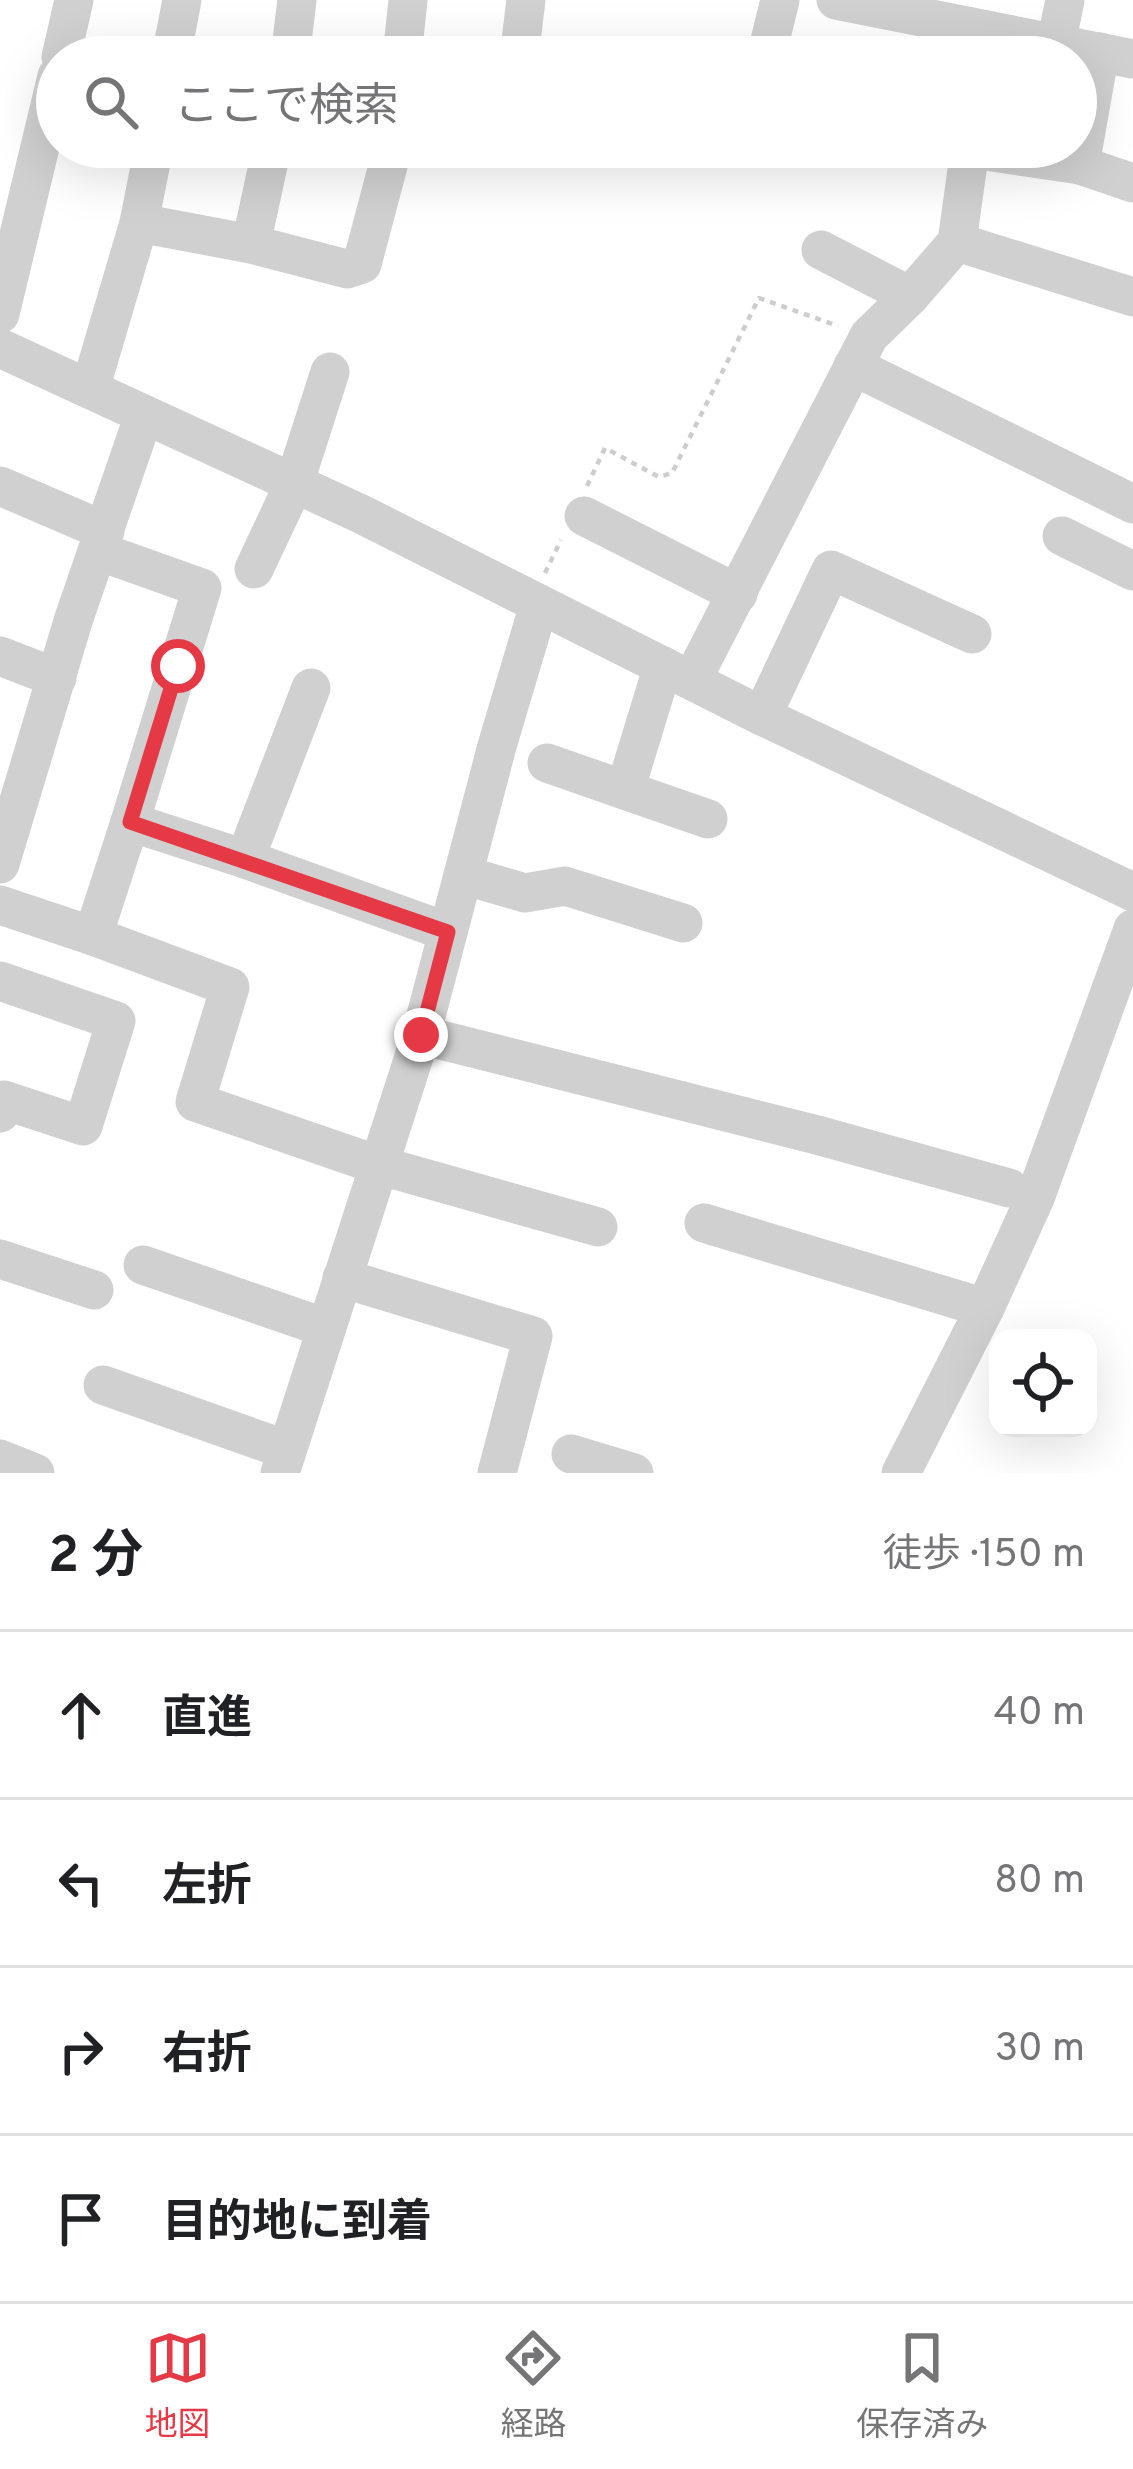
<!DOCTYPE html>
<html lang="ja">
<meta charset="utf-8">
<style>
:root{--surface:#fff;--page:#f6f6f6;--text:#202124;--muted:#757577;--line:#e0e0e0;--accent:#e63946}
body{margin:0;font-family:Overpass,"Noto Sans JP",sans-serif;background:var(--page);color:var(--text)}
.controls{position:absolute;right:36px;bottom:36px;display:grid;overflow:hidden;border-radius:24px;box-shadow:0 12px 48px #0002}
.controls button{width:108px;height:108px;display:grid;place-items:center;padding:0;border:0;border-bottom:3px solid var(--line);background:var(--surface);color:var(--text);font:60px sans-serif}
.stop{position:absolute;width:36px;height:36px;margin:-27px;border:9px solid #e63946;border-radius:50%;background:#fff}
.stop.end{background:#e63946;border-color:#fff;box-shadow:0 3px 12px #0008}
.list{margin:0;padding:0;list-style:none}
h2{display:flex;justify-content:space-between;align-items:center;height:156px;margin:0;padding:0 48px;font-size:51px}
h2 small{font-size:39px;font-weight:400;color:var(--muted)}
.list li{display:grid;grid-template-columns:78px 1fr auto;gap:36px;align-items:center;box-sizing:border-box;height:168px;padding:0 48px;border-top:3px solid var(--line)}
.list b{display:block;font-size:45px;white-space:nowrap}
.list em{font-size:39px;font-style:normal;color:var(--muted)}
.icon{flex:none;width:66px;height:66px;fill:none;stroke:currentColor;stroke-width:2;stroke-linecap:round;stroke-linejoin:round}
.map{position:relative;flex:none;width:1133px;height:1473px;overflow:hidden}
.search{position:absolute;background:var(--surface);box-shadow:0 12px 48px #0002;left:36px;right:36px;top:36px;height:132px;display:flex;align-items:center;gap:30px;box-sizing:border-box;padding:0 42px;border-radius:66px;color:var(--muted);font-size:45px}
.sheet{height:828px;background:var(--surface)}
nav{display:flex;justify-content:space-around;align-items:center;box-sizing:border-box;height:168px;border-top:3px solid var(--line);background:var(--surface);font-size:33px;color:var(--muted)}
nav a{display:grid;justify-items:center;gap:6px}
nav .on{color:var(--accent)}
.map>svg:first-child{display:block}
</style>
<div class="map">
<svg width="1133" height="1473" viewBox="0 0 1133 1473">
<rect width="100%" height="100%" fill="#fff"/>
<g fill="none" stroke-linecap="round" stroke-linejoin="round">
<g stroke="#cdcdcd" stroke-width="4.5" stroke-dasharray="6 6" stroke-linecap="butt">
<path d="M587,486L605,448L659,477L672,473L759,298L838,326"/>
<path d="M545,573L561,540"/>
</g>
<g stroke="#d0d0d0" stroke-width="39">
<path d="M836,0L1133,59"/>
<path d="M1056,44L1065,0"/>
<path d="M61,57L74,0"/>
<path d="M171,57L182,0"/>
<path d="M290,57L297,0"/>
<path d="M402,57L408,0"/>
<path d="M519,57L526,0"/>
<path d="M766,57L780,0"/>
<path d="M958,147L1080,165L1133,183"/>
<path d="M1080,165L1100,52"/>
<path d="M139,223L251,244L272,147"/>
<path d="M957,242L1133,297"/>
<path d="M251,244L347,269L362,264L393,147"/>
<path d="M821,250L910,296L957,242L970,149"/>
<path d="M0,314L57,76"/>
<path d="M0,348L361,514L762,716L1133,892"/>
<path d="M853,366L1133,504"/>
<path d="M90,389L139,223L154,147"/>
<path d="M0,486L105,531"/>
<path d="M584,516L738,594"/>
<path d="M1062,536L1133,571"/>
<path d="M98,551L202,588L130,822L245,859"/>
<path d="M254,569L294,484L330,372"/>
<path d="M0,656L57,678"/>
<path d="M692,680L869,336L910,296"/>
<path d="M311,688L245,859L448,932"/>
<path d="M762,716L831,570L972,634"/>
<path d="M547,763L708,819"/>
<path d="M625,790L663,666"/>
<path d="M0,864L74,618L144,415"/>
<path d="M463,875L525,893L565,886L683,923"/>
<path d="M0,905L93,936L130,822"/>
<path d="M93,936L230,987L195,1102L378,1165L598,1227"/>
<path d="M0,981L116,1021L83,1126L4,1100L0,1113"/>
<path d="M421,1035L817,1135L1009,1188"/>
<path d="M704,1223L985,1308"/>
<path d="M0,1259L94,1290"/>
<path d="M143,1265L326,1328"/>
<path d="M342,1278L533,1336L497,1473"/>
<path d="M103,1385L287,1450"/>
<path d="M571,1454L634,1473"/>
<path d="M0,1459L35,1473"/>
<path d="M280,1473L421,1035L497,746L539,605"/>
<path d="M901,1473L985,1308L1035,1198L1133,929"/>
</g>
</g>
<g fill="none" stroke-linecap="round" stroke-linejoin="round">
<path stroke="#e63946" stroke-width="15" d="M178,666L130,822L448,932L421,1035"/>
</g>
</svg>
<div class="controls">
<button><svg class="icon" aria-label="locate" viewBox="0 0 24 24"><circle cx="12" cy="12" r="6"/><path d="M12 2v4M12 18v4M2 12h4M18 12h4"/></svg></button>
</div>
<div class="stop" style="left:178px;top:666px"></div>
<div class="stop end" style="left:421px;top:1035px"></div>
<div class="search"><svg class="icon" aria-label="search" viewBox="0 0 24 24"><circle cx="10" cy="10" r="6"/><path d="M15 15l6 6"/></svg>ここで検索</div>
</div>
<section class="sheet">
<h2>2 分<small>徒歩 · 150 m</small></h2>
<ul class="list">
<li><svg class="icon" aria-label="ahead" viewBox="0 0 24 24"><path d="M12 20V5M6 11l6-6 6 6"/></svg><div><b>直進</b></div><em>40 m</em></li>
<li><svg class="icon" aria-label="left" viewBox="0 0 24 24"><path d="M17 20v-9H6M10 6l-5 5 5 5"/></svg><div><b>左折</b></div><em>80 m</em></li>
<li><svg class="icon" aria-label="right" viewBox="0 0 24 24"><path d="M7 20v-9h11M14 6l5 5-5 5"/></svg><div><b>右折</b></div><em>30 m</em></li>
<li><svg class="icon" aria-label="arrive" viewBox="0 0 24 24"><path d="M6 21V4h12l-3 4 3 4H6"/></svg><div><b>目的地に到着</b></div></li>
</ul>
</section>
<nav>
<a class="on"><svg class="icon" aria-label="map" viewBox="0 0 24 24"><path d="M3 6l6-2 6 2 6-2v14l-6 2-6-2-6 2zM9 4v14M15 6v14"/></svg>地図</a>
<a><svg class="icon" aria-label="directions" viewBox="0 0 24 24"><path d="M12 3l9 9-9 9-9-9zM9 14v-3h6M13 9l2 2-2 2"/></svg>経路</a>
<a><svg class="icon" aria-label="saved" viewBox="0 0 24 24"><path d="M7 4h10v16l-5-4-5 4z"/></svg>保存済み</a>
</nav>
